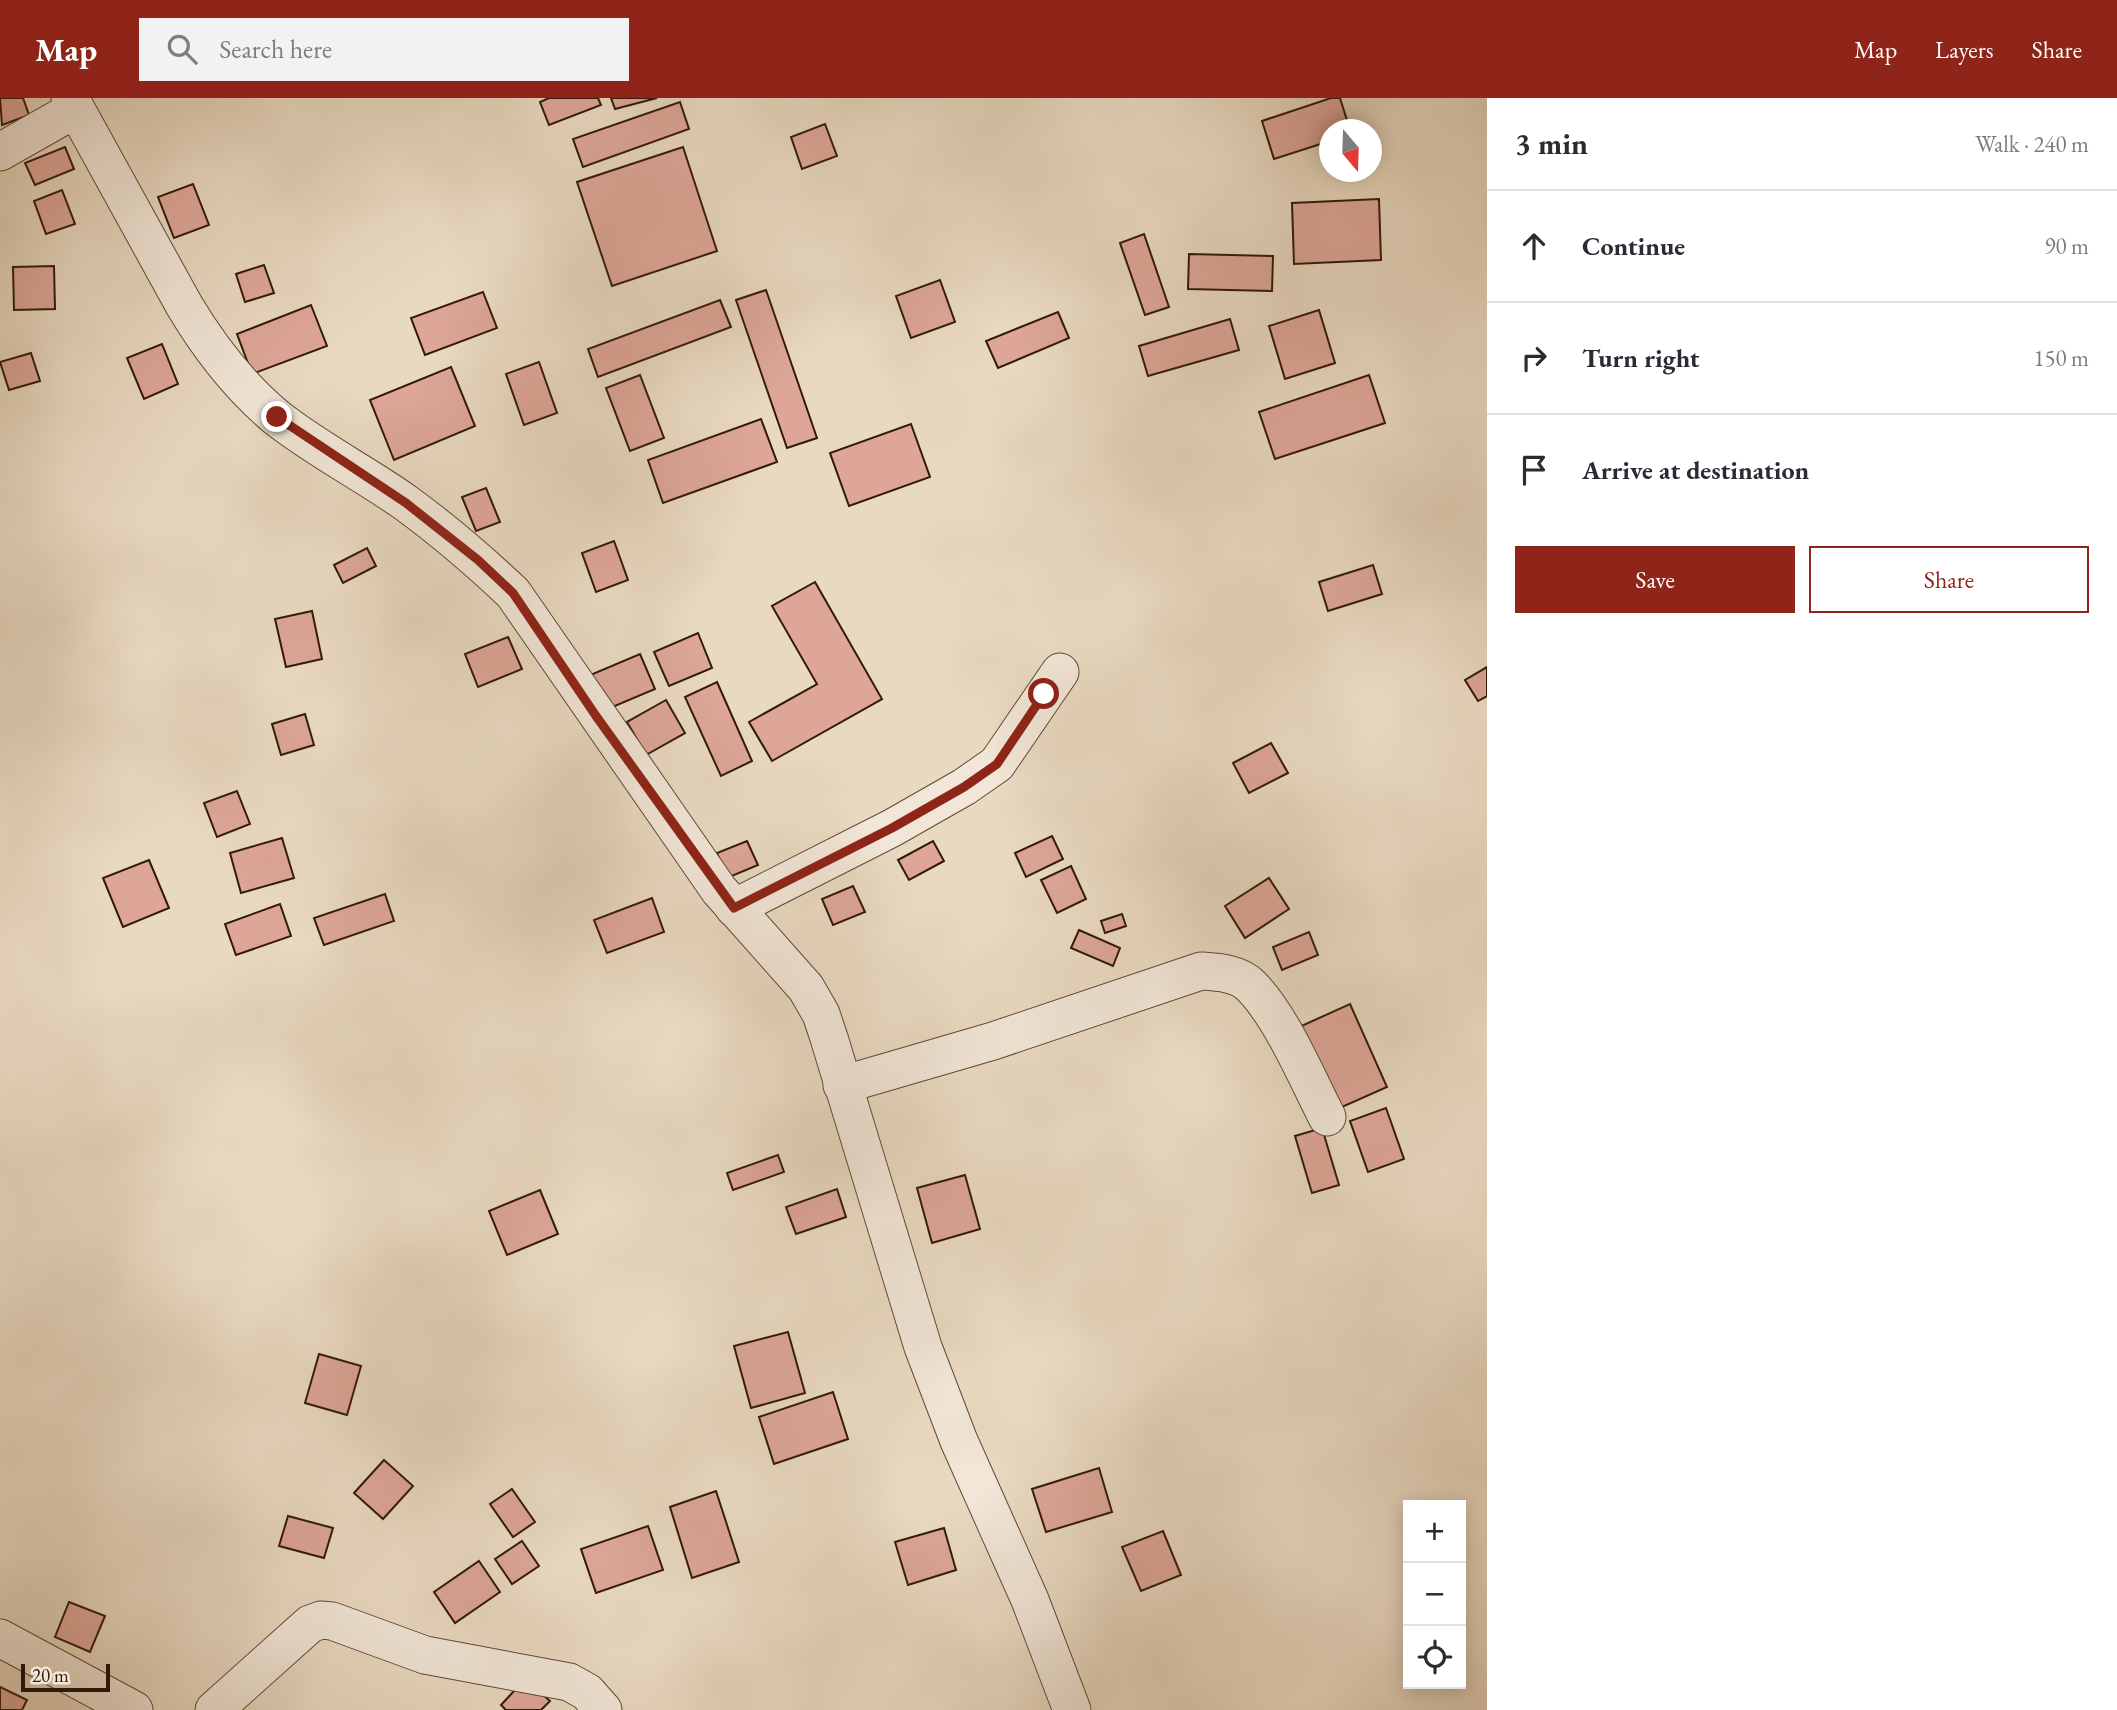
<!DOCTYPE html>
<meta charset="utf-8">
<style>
:root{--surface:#fff;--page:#f2f2f3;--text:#2b2b33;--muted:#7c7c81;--line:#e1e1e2;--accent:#8f2418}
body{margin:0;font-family:"EB Garamond",serif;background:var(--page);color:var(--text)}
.controls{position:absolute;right:21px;bottom:21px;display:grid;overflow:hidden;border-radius:0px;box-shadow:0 4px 18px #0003}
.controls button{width:63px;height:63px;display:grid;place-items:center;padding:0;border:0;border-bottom:2px solid var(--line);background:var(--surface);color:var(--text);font:35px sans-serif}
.compass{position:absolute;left:1319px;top:21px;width:63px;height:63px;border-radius:50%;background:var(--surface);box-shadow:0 4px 18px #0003;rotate:161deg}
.scale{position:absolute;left:21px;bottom:18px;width:89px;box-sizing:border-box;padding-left:7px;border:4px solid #331909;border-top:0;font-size:19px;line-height:24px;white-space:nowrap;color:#331909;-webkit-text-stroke:5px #f1e6d7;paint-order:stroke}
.stop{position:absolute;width:21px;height:21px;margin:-16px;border:5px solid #8f2418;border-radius:50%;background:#fff}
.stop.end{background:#8f2418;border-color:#fff;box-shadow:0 2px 7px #0008}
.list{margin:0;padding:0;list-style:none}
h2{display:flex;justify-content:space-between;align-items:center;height:91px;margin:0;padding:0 28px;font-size:30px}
h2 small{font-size:23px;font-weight:400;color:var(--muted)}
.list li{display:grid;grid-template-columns:46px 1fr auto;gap:21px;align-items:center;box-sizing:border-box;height:112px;padding:0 28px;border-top:2px solid var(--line)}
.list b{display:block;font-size:26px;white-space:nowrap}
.list em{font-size:23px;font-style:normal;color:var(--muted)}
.actions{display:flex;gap:14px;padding:21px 28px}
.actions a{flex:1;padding:16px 0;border:2px solid var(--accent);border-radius:0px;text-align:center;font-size:24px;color:var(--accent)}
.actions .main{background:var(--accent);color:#fff}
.icon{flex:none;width:38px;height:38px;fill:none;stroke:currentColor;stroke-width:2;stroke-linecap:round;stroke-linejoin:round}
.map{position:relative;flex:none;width:1487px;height:1612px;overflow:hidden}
header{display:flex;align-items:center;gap:42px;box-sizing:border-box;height:98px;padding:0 35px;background:var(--accent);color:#fff}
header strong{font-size:33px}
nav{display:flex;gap:38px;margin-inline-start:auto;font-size:24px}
.search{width:490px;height:63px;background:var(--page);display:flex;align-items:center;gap:18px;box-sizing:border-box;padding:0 24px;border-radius:0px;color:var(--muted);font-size:26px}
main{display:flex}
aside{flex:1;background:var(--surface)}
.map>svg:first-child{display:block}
</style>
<header>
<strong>Map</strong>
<div class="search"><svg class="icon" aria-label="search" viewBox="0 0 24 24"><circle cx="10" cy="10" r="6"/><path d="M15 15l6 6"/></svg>Search here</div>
<nav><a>Map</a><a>Layers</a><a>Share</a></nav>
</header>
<main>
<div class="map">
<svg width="1487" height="1612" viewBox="0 0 1487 1612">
<rect width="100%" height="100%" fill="#e9d9c1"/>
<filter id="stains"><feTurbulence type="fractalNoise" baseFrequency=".00286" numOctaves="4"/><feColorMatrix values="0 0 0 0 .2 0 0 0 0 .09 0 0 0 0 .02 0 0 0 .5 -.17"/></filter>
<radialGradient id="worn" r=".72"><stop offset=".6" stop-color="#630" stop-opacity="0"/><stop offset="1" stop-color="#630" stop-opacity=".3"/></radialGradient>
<g fill="#dda697" stroke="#331909" stroke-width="2">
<path d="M0,0H23L29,17L2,27Z"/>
<path d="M549,0H598L601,7L549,27L540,4Z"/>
<path d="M611,0H657L615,11Z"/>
<path d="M1331,0H1340L1350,32H1330V43L1274,61L1262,23Z"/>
<path d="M680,4L689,31L583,69L573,41Z"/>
<path d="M825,26L837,58L802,71L791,39Z"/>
<path d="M65,49L74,71L35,87L25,65Z"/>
<path d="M683,49L717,153L612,188L577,84Z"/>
<path d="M193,86L209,127L174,140L158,99Z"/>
<path d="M62,92L75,126L46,136L34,103Z"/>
<path d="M1379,101L1381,162L1294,166L1292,105Z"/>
<path d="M1144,136L1169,209L1145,217L1120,145Z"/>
<path d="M1189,156L1273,158L1272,193L1188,191Z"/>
<path d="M264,167L274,195L245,204L236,176Z"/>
<path d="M54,168L55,211L14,212L13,169Z"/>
<path d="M940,182L955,224L911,240L896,198Z"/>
<path d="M766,192L817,340L787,350L736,202Z"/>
<path d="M483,194L497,230L425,257L411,220Z"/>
<path d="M720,202L731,229L598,279L588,251Z"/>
<path d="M311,207L327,248L252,276L237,236Z"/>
<path d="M1319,212L1335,265L1285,281L1269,228Z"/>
<path d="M1058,214L1069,240L998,270L986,243Z"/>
<path d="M1230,221L1239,252L1148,278L1139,248Z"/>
<path d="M162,246L178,286L144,301L127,260Z"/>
<path d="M31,255L40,283L9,292L0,264Z"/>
<path d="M539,264L557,315L524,327L506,276Z"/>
<path d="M451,269L475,328L394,362L370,302Z"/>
<path d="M640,277L664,340L630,353L606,290Z"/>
<path d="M1369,277L1385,325L1275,361L1259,314Z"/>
<path d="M761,321L777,364L663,405L648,362Z"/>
<path d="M911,326L930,379L849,408L830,355Z"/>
<path d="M486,390L500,424L476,433L462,399Z"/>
<path d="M614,443L628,482L596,494L582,455Z"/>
<path d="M367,450L376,468L343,485L334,467Z"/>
<path d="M1373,467L1382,496L1328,513L1319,484Z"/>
<path d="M815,484L882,601L772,663L749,624L817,586L772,508Z"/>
<path d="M312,513L322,561L286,569L275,521Z"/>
<path d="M698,535L712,570L669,588L654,554Z"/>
<path d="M508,539L522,571L478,589L465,556Z"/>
<path d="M640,556L655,591L603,613L588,578Z"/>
<path d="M1487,569V598L1478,603L1465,582Z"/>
<path d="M717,584L752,663L721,678L685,599Z"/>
<path d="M666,602L685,635L646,657L627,624Z"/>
<path d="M305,616L314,647L281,657L272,626Z"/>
<path d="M1271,645L1288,675L1249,695L1233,665Z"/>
<path d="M237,693L250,726L217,739L204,705Z"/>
<path d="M1052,738L1063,761L1026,779L1015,755Z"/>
<path d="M282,740L294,780L241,795L230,755Z"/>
<path d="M747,743L758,767L727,780L717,755Z"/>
<path d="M933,743L944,763L909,782L898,762Z"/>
<path d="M149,762L169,810L123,829L103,780Z"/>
<path d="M1071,768L1086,801L1057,815L1041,782Z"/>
<path d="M1269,780L1289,811L1245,840L1225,808Z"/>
<path d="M853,788L865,814L833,827L822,801Z"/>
<path d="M385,796L394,823L324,847L314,820Z"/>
<path d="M652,800L664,834L607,855L594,822Z"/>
<path d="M280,806L291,838L236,857L225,826Z"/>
<path d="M1122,816L1126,828L1105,835L1101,823Z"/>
<path d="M1079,832L1120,850L1113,868L1071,850Z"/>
<path d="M1309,834L1318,857L1282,872L1273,849Z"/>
<path d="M1350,906L1387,989L1333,1013L1297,930Z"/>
<path d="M1386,1010L1404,1061L1368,1074L1350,1023Z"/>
<path d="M1322,1030L1339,1087L1312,1095L1295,1038Z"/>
<path d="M778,1057L784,1074L733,1092L727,1075Z"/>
<path d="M965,1077L980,1131L932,1145L917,1090Z"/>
<path d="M837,1091L846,1119L796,1136L786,1109Z"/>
<path d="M540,1092L558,1136L507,1157L489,1113Z"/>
<path d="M788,1234L805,1295L751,1310L734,1248Z"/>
<path d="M319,1256L361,1268L347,1317L305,1305Z"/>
<path d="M833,1294L848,1341L774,1366L759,1319Z"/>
<path d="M384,1362L413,1388L383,1421L354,1395Z"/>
<path d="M1099,1370L1112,1414L1046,1434L1032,1391Z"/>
<path d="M512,1391L535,1424L513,1439L490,1406Z"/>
<path d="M716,1393L739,1464L692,1480L670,1409Z"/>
<path d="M288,1418L333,1430L324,1460L279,1448Z"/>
<path d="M648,1428L663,1472L596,1495L581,1451Z"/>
<path d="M944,1430L956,1472L908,1487L895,1444Z"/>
<path d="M1163,1433L1181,1477L1141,1493L1122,1449Z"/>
<path d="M522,1443L539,1468L512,1486L495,1461Z"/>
<path d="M479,1463L500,1494L455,1525L434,1494Z"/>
<path d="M69,1504L105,1518L90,1554L55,1539Z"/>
<path d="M525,1581L550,1603L541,1612H506L501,1607Z"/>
<path d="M0,1589L27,1602L22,1612H0Z"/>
</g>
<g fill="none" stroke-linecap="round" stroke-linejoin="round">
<g stroke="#604937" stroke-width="39">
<g id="minor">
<path d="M70,0L184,207C209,249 238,287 276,319C316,351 364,375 406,405C443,432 479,463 513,495L719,792L806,890L821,916L829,940L923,1249L959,1343L1030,1502L1072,1612"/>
<path d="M0,54L74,12"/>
<path d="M734,810L892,730L964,689L997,666L1060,574"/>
<path d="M842,987L993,943L1201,873C1217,874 1239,875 1251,888C1281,918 1307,980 1327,1019"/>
<path d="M0,1540L134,1612"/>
<path d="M214,1612L310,1526L321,1522L332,1523L425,1557L569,1584L587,1594L603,1612"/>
</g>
</g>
<use href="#minor" stroke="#f1e6d7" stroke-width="37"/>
</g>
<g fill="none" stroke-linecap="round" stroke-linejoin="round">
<path stroke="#8f2418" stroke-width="9" d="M277,319L406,405L478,462L513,495L596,618L734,810L892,730L964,689L997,666L1044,596"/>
</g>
<rect width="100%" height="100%" filter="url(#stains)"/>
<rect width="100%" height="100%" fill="url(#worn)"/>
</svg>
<div class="controls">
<button>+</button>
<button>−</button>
<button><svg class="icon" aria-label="locate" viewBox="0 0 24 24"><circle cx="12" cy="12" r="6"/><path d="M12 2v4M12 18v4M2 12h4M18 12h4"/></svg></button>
</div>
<svg class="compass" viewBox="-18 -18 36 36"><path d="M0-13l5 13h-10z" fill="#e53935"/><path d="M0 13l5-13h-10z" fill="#7c7c81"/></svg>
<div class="scale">20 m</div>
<div class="stop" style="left:1044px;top:596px"></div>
<div class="stop end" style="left:277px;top:319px"></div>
</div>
<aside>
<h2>3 min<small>Walk · 240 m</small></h2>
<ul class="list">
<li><svg class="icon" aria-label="ahead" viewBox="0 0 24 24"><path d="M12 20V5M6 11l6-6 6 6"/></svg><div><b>Continue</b></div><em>90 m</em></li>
<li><svg class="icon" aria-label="right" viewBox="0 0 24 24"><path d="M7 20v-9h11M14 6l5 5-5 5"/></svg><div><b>Turn right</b></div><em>150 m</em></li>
<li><svg class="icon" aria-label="arrive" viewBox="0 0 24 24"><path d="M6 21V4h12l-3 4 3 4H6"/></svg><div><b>Arrive at destination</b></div></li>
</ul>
<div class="actions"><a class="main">Save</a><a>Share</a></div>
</aside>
</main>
